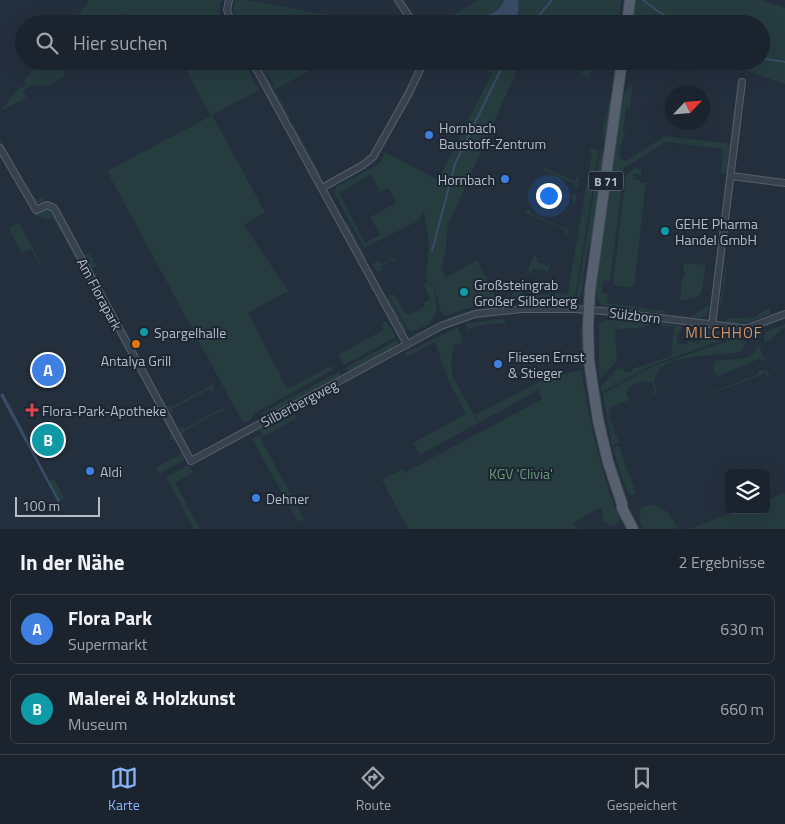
<!DOCTYPE html>
<html lang="de">
<meta charset="utf-8">
<style>
:root{--surface:#1b232e;--page:#282f3a;--text:#f1f3f6;--muted:#a0a4aa;--line:#39404a;--accent:#8ab4f8}
body{margin:0;font-family:"Titillium Web",sans-serif;background:var(--page);color:var(--text)}
.controls{position:absolute;right:15px;bottom:15px;display:grid;overflow:hidden;border-radius:8px;box-shadow:0 5px 20px #0002}
.controls button{width:45px;height:45px;display:grid;place-items:center;padding:0;border:0;border-bottom:1px solid var(--line);background:var(--surface);color:var(--text);font:25px sans-serif}
.compass{position:absolute;left:665px;top:85px;width:45px;height:45px;border-radius:50%;background:var(--surface);box-shadow:0 5px 20px #0002;rotate:64deg}
.scale{position:absolute;left:15px;bottom:12px;width:85px;box-sizing:border-box;padding-left:5px;border:2px solid #b4bcc9;border-top:0;font-size:14px;line-height:18px;white-space:nowrap;color:#b4bcc9;-webkit-text-stroke:4px #1d2633;paint-order:stroke}
.you{position:absolute;left:548px;top:195px;width:18px;height:18px;margin:-12px;border:4px solid #fff;border-radius:50%;background:#1a73e8;box-shadow:0 0 0 8px #1a73e833}
.badge{display:grid;place-items:center;width:32px;height:32px;border-radius:50%;background:var(--accent);color:#fff;font-size:16px;font-weight:700}
.pin{position:absolute;translate:-50% -50%;border:2px solid #fff;box-shadow:0 1px 5px #0006}
.list{margin:0;padding:0;list-style:none}
h2{display:flex;justify-content:space-between;align-items:center;height:65px;margin:0;padding:0 20px;font-size:21px}
h2 small{font-size:16px;font-weight:400;color:var(--muted)}
.list li{display:grid;grid-template-columns:32px 1fr auto;gap:15px;align-items:center;box-sizing:border-box;height:70px;margin:0 10px 10px;padding:0 10px;border:1px solid var(--line);border-radius:8px}
.list b{display:block;font-size:19px;white-space:nowrap}
.list p{margin:0;font-size:16px;white-space:nowrap;color:var(--muted)}
.list em{font-size:16px;font-style:normal;color:var(--muted)}
.icon{flex:none;width:28px;height:28px;fill:none;stroke:currentColor;stroke-width:2;stroke-linecap:round;stroke-linejoin:round}
.map{position:relative;flex:none;width:785px;height:529px;overflow:hidden}
.search{position:absolute;background:var(--surface);box-shadow:0 5px 20px #0002;left:15px;right:15px;top:15px;height:55px;display:flex;align-items:center;gap:12px;box-sizing:border-box;padding:0 18px;border-radius:28px;color:var(--muted);font-size:19px}
.sheet{height:225px;background:var(--surface)}
nav{display:flex;justify-content:space-around;align-items:center;box-sizing:border-box;height:70px;border-top:1px solid var(--line);background:var(--surface);font-size:14px;color:var(--muted)}
nav a{display:grid;justify-items:center;gap:2px}
nav .on{color:var(--accent)}
.map>svg:first-child{display:block}
</style>
<div class="map">
<svg width="785" height="529" viewBox="0 0 785 529">
<rect width="100%" height="100%" fill="#242f3e"/>
<g fill="#263c3f" fill-rule="evenodd">
<path d="M90,0H221L219,14L223,24H135L122,13L107,24H71Z"/>
<path d="M236,0H246L376,24H237L233,9Z"/>
<path d="M478,0H621L618,24H438Z"/>
<path d="M635,0H761L785,8V84L717,61H761V24H632Z"/>
<path d="M41,61H58L65,76L49,85L30,86L23,91L26,98L0,111L20,87L22,88L26,84L24,81Z"/>
<path d="M179,61H244L259,90L212,115L265,212L244,225L288,291L248,313L287,388H290L331,366L333,370L255,413L250,420L243,423L107,171L211,116L185,68Z"/>
<path d="M255,61H259L290,118L288,119L286,118Z"/>
<path d="M261,61H327L276,89Z"/>
<path d="M443,61H521L447,228L446,246L441,271H443L446,277L477,260L499,303L475,306L445,316L441,312L434,287L437,311L429,324L411,332L408,329L389,295L393,294L395,296L405,314L408,313L410,315L425,306L423,303L430,299L424,284L427,283L434,287L426,280L429,240L424,211L418,221L364,248L334,193L336,187L377,165L382,160L385,152L438,180L492,73L481,68ZM371,175L380,192L388,188L396,203L370,217L380,235L365,243L339,192Z"/>
<path d="M583,61H599L597,71H590V76L582,75Z"/>
<path d="M632,85L630,107H626L623,132L626,133L622,140L619,156L621,159L626,161L665,136L730,144L727,174L721,173L723,149L665,142L624,168L610,281H604L602,293H608L607,303L665,311L668,313L666,314L604,306C597,302 595,294 596,286L617,127L625,92Z"/>
<path d="M612,93L614,96C612,105 607,134 602,141L604,121Z"/>
<path d="M292,122L323,179L316,172L291,126Z"/>
<path d="M0,139L27,188L37,200L45,196L43,202L37,203L32,199L0,142Z"/>
<path d="M592,148L599,150L575,297L573,300L513,301L512,294L518,291H522L523,296L568,293L592,153L588,152Z"/>
<path d="M601,150L605,153L598,213L586,259L582,293L577,301L576,300Z"/>
<path d="M545,168L575,181L577,177L579,178L577,188L574,187L576,184L548,172L544,170Z"/>
<path d="M634,168L641,169V175L633,174V179L640,180V183H646L634,286L631,287L615,286L613,283L626,175Z"/>
<path d="M539,183L572,197L574,193L577,194L575,204L572,203L573,199L540,185L538,184Z"/>
<path d="M46,208L53,212L173,434V440L170,439L171,433L52,216L49,220L35,216V213Z"/>
<path d="M531,209L530,213L567,229L570,225L567,235L565,234L566,230L525,213L527,210Z"/>
<path d="M346,223H348L367,259L363,258L345,226Z"/>
<path d="M16,224L20,225L41,263L39,264L31,249L22,253L10,231L11,227Z"/>
<path d="M89,253L97,266L90,270L83,256Z"/>
<path d="M390,254L395,260V263L392,260L381,266L382,270L377,273L372,264L378,261L381,264L391,259Z"/>
<path d="M534,256L538,258L536,261L546,266L550,263L548,272L546,273L545,269H532V273H527Z"/>
<path d="M684,263L706,265L701,294L696,298L680,301L682,279L685,277V274L683,270Z"/>
<path d="M725,266H727L722,305H720Z"/>
<path d="M389,297L406,329L405,332L387,300Z"/>
<path d="M710,305C708,318 702,319 690,317Z"/>
<path d="M498,306L496,308L474,311L457,316L417,335L408,334C423,335 444,319 459,314C471,309 485,308 498,306Z"/>
<path d="M769,308L771,314L746,323L727,322V319C734,316 740,319 747,318C756,317 762,313 769,308Z"/>
<path d="M498,319H504L506,324C496,322 481,325 469,329V333L466,324Z"/>
<path d="M608,320L651,322L650,325L638,328L617,329L615,331L617,361L599,380V325L603,321Z"/>
<path d="M386,321L395,335L394,338L344,365L340,358V354L383,330L382,323Z"/>
<path d="M659,323L682,326L681,332H678L677,343L687,345L688,341L700,343L702,329L738,334L653,365L602,392L601,386L616,370L623,367L624,372L632,371V369L671,356L674,327L660,326Z"/>
<path d="M785,324V328C776,331 776,339 765,343L764,337L766,332Z"/>
<path d="M458,327L463,344H455L451,362L452,375L478,423L420,455L413,443L466,414L448,380L435,342L407,357L405,353Z"/>
<path d="M580,330H582L583,356L606,471H605C593,424 583,378 580,330Z"/>
<path d="M739,337L746,342L742,351C720,359 642,349 657,391L654,395L652,394L655,392L652,382L648,383L646,380L628,387L629,390L626,392L629,400L610,407L611,411L609,415L619,443L612,445L603,393L656,365Z"/>
<path d="M399,339L396,345L391,350L352,371L345,368Z"/>
<path d="M758,342L765,361L759,359L720,375L722,377L715,374L713,366L716,361C731,357 756,365 758,342Z"/>
<path d="M394,354L396,355L315,399V397Z"/>
<path d="M581,370C590,421 600,472 620,520L615,526L603,522L602,507L573,523L579,529H408L382,480L402,469L404,473L542,399L538,390L479,423L475,415L545,379Z"/>
<path d="M760,370L767,371L770,375L767,377L766,373L711,394L710,393L759,374L758,371Z"/>
<path d="M340,371V376L337,379L266,418L263,417L262,413Z"/>
<path d="M212,382L214,383L213,390L211,392L210,389L172,409V412H170L167,407L168,405L170,404L171,407L211,386Z"/>
<path d="M599,389C606,425 611,462 626,496C612,480 602,413 598,390Z"/>
<path d="M224,404L225,412L223,413V410L185,430V434H182L180,428L182,426L183,429L223,408Z"/>
<path d="M295,414L297,418L263,437L258,428L264,425L270,427Z"/>
<path d="M259,435L304,519L298,522L252,439Z"/>
<path d="M619,446L636,493V495H629L622,479L613,448Z"/>
<path d="M183,453L184,458L183,461L159,474L155,468Z"/>
<path d="M188,465L193,472L175,483L200,529H194L166,477Z"/>
<path d="M54,479L64,498L60,501L49,481Z"/>
<path d="M785,493V529H689L740,510H766V500Z"/>
<path d="M648,505C664,505 671,514 677,528L673,529H643L639,518L641,512L638,510Z"/>
</g>
<g fill="#394c67">
<path d="M504,0H518C523,32 493,24 472,24V20L474,19C486,15 500,14 504,0Z"/>
<path d="M3,393L60,501L58,502L0,395Z"/>
</g>
<g fill="none" stroke-linecap="round" stroke-linejoin="round">
<g stroke="#394c67" stroke-width="2">
<path d="M643,0L656,10L679,24"/>
<path d="M532,24L552,0"/>
<path d="M761,58L785,62"/>
<path d="M432,251L455,164L505,61"/>
</g>
<g stroke="#565f6c" stroke-width="8">
<g id="street">
<path d="M229,0L227,10L232,24"/>
<path d="M398,0L414,24"/>
<path d="M252,61L407,344"/>
<path d="M0,148L36,210L47,205L54,208L191,461L441,326L475,314L522,309H574L603,311L741,328H748L785,314"/>
<path d="M731,176L785,183"/>
<path d="M322,188L363,165L373,157L409,93L424,61"/>
<path d="M712,325L742,82"/>
</g>
</g>
<g stroke="#414a57" stroke-width="12">
<g id="primary">
<path d="M627,24L630,0"/>
<path d="M622,61L590,290L588,326L589,361L598,420L608,462L622,504V508L633,529"/>
</g>
</g>
<use href="#street" stroke="#38414e" stroke-width="6"/>
<use href="#primary" stroke="#56606e" stroke-width="10"/>
</g>
<g fill="#3f7fe0" stroke="#1d2633" stroke-width="2">
<circle cx="429" cy="135" r="5"/>
<circle cx="505" cy="179" r="5"/>
<circle cx="498" cy="364" r="5"/>
<circle cx="90" cy="471" r="5"/>
<circle cx="256" cy="498" r="5"/>
</g>
<g fill="#0f9aa8" stroke="#1d2633" stroke-width="2">
<circle cx="665" cy="231" r="5"/>
<circle cx="464" cy="292" r="5"/>
<circle cx="144" cy="332" r="5"/>
</g>
<circle fill="#e8710a" stroke="#1d2633" stroke-width="2" cx="136" cy="344" r="5"/>
<path fill="#e0444e" stroke="#1d2633" stroke-width="2" d="M29.5 402.5h5v5h5v5h-5v5h-5v-5h-5v-5h5z"/>
<g text-anchor="middle" dominant-baseline="central" stroke-width="4" stroke-linejoin="round" paint-order="stroke">
<rect fill="#1d2633" stroke="#878f9c" stroke-width="1" x="588.5" y="171.5" width="35" height="19" rx="4"/>
<g font-size="12" font-weight="bold" fill="#b4bcc9">
<text x="606" y="181">B 71</text>
</g>
<g font-size="14" fill="#b4bcc9" stroke="#1d2633" text-anchor="start">
<text x="439" y="127">Hornbach<tspan x="439" dy="16">Baustoff-Zentrum</tspan></text>
<text x="495" y="179" text-anchor="end">Hornbach</text>
<text x="675" y="223">GEHE Pharma<tspan x="675" dy="16">Handel GmbH</tspan></text>
<text x="474" y="284">Großsteingrab<tspan x="474" dy="16">Großer Silberberg</tspan></text>
<text x="154" y="332">Spargelhalle</text>
<text x="508" y="356">Fliesen Ernst<tspan x="508" dy="16">&amp; Stieger</tspan></text>
<text x="136" y="360" text-anchor="middle">Antalya Grill</text>
<text x="42" y="410">Flora-Park-Apotheke</text>
<text x="100" y="471">Aldi</text>
<text x="266" y="498">Dehner</text>
</g>
<g font-size="14" fill="#b4bcc9" stroke="#1d2633">
<text transform="translate(100 294) rotate(62)">Am Florapark</text>
<text transform="translate(635 315) rotate(7)">Sülzborn</text>
<text transform="translate(299 403) rotate(-28)">Silberbergweg</text>
</g>
<g font-size="14" fill="#6b9a76" stroke="#1d2633">
<text x="521" y="473">KGV 'Clivia'</text>
</g>
<g font-size="15" letter-spacing="1" fill="#d59563" stroke="#1d2633">
<text x="724" y="332">MILCHHOF</text>
</g>
</g>
</svg>
<div class="controls">
<button><svg class="icon" aria-label="layers" viewBox="0 0 24 24"><path d="M12 4l9 5-9 5-9-5zM3 14l9 5 9-5"/></svg></button>
</div>
<svg class="compass" viewBox="-18 -18 36 36"><path d="M0-13l5 13h-10z" fill="#e53935"/><path d="M0 13l5-13h-10z" fill="#a0a4aa"/></svg>
<div class="scale">100 m</div>
<div class="you"></div>
<div class="pin badge" style="left:48px;top:370px;background:#3f7fe0">A</div>
<div class="pin badge" style="left:48px;top:440px;background:#0f9aa8">B</div>
<div class="search"><svg class="icon" aria-label="search" viewBox="0 0 24 24"><circle cx="10" cy="10" r="6"/><path d="M15 15l6 6"/></svg>Hier suchen</div>
</div>
<section class="sheet">
<h2>In der Nähe<small>2 Ergebnisse</small></h2>
<ul class="list">
<li><span class="badge" style="background:#3f7fe0">A</span><div><b>Flora Park</b><p>Supermarkt</p></div><em>630 m</em></li>
<li><span class="badge" style="background:#0f9aa8">B</span><div><b>Malerei &amp; Holzkunst</b><p>Museum</p></div><em>660 m</em></li>
</ul>
</section>
<nav>
<a class="on"><svg class="icon" aria-label="map" viewBox="0 0 24 24"><path d="M3 6l6-2 6 2 6-2v14l-6 2-6-2-6 2zM9 4v14M15 6v14"/></svg>Karte</a>
<a><svg class="icon" aria-label="directions" viewBox="0 0 24 24"><path d="M12 3l9 9-9 9-9-9zM9 14v-3h6M13 9l2 2-2 2"/></svg>Route</a>
<a><svg class="icon" aria-label="saved" viewBox="0 0 24 24"><path d="M7 4h10v16l-5-4-5 4z"/></svg>Gespeichert</a>
</nav>
